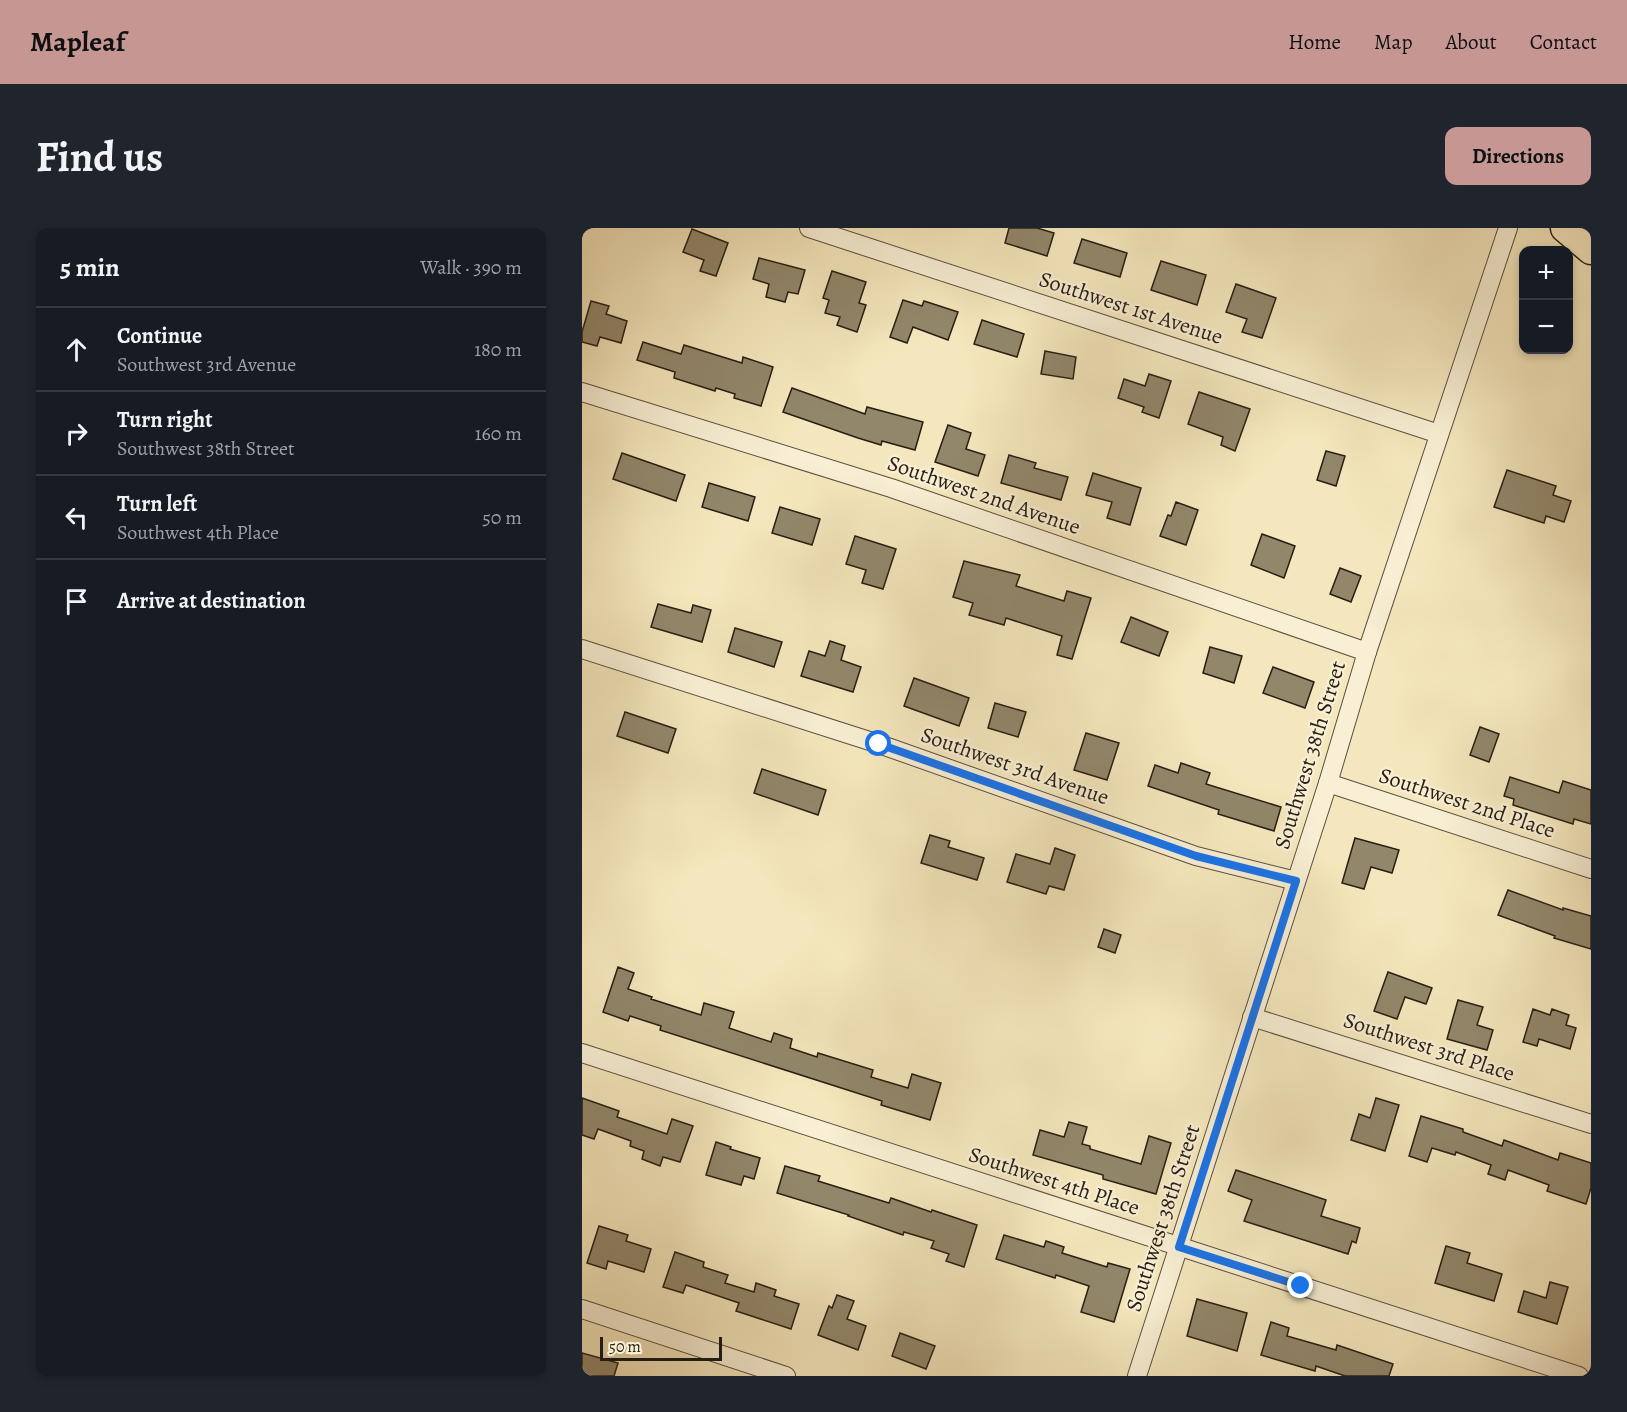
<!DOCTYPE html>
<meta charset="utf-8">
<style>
:root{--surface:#171b24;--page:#20242c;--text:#f1f3f6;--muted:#9ea1a6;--line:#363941;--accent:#c59692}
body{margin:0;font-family:Alegreya,serif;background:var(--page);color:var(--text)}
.controls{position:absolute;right:18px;top:18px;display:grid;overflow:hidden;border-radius:12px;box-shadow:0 3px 9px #0003}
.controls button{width:54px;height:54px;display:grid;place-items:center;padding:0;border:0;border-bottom:2px solid var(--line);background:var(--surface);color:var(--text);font:30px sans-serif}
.scale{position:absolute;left:18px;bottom:15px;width:122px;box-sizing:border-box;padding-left:6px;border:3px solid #271e13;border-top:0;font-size:16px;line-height:21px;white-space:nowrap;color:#271e13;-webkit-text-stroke:4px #f8efd4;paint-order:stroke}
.stop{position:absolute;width:18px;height:18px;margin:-14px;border:4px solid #1a73e8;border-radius:50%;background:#fff}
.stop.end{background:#1a73e8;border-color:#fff;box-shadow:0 2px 6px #0008}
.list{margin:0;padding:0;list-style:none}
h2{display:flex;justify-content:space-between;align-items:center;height:78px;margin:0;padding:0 24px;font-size:26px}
h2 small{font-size:20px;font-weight:400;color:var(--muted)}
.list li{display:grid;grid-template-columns:39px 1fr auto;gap:18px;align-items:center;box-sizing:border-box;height:84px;padding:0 24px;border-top:2px solid var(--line)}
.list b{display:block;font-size:22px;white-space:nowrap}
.list p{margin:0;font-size:20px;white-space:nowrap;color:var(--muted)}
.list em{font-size:20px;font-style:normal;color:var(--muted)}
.icon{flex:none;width:33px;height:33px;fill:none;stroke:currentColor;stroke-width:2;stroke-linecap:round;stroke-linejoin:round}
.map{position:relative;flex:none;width:1009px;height:1148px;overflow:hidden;border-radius:12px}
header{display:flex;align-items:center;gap:36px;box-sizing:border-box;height:84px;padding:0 30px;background:var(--accent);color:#111}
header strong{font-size:28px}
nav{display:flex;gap:33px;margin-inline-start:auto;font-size:21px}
.intro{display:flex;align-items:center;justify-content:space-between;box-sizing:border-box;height:144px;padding:0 36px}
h1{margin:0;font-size:42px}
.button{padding:15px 27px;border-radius:12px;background:var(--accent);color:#111;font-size:21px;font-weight:700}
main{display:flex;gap:36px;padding:0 36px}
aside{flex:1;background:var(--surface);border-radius:12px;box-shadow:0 3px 9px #0003}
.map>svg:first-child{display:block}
</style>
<header>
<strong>Mapleaf</strong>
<nav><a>Home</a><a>Map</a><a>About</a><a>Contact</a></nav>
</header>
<div class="intro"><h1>Find us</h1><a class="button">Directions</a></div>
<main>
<aside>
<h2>5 min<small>Walk · 390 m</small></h2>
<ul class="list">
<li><svg class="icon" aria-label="ahead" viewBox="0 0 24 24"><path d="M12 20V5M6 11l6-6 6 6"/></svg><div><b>Continue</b><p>Southwest 3rd Avenue</p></div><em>180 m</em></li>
<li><svg class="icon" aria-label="right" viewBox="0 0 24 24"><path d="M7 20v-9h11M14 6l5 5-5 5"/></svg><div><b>Turn right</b><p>Southwest 38th Street</p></div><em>160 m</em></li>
<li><svg class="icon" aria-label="left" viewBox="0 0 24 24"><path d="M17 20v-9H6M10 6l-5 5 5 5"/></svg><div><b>Turn left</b><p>Southwest 4th Place</p></div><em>50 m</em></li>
<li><svg class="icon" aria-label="arrive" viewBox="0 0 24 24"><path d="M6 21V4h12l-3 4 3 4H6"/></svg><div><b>Arrive at destination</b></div></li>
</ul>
</aside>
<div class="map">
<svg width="1009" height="1148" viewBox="0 0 1009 1148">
<rect width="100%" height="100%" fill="#f5e7bd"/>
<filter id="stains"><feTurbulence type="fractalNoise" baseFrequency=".00333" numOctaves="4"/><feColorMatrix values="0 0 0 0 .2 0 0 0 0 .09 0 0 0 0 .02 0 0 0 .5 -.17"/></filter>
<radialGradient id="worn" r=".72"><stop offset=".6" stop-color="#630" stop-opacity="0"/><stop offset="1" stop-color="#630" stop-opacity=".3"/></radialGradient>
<g fill="#92876b" stroke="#271e13" stroke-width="1.5">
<path d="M427,0H455L472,5L465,28L423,15Z"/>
<path d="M110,1L146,15L134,48L118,43L122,32L101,24Z"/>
<path d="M500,11L545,25L538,49L492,35Z"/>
<path d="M177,30L223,42L216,66L206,64L203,74L184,69L187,56L171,51Z"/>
<path d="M579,33L624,47L615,77L569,62Z"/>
<path d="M250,43L284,54L277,75L284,77L275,104L255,97L258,89L243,85L247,72L241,70Z"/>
<path d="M654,56L694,70L680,110L660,104L665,91L644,84Z"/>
<path d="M321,72L340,78L342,73L376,84L366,112L331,99L325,115L308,109Z"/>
<path d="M9,73L27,78L24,86L45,93L39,115L18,109L15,118L0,114V104Z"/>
<path d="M400,92L442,106L435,129L392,116Z"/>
<path d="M61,114L99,126L102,117L160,135L161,129L191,139L179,178L152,170L153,166L134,160L133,163L92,150L93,144L55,132Z"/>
<path d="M463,123L494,129L491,151L459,146Z"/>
<path d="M567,146L589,153L577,190L560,184L562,179L536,170L542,151L563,158Z"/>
<path d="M210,160L283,186L285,179L341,194L333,222L300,213L299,217L276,210L201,184Z"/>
<path d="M617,164L668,181L653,223L639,217L641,209L606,196Z"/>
<path d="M366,197L389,205L384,221L403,227L396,248L353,234Z"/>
<path d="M744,223L763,228L754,258L735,252Z"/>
<path d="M40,225L103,247L94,273L31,251Z"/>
<path d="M427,227L454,235L452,240L486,249L479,272L419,255Z"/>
<path d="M925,242L974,258L971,267L989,273L982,294L964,288L962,295L912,279Z"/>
<path d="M511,245L559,260L548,297L525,290L530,274L504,267Z"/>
<path d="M127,255L173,269L166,293L120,279Z"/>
<path d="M594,274L616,282L604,317L578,308L586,287L589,288Z"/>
<path d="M198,279L238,291L230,317L190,305Z"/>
<path d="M680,306L713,318L702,350L669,337Z"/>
<path d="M273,308L314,321L301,361L280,355L284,342L264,336Z"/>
<path d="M382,333L438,347L434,358L482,373L485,363L509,370L490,431L475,427L480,408L424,390L422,397L387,387L391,375L371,369Z"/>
<path d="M758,340L779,348L769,374L748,366Z"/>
<path d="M76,376L109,385L111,377L129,382L120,414L69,399Z"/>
<path d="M549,389L586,404L577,428L539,414Z"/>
<path d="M153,400L200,414L192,439L146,424Z"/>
<path d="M248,413L263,418L259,432L279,439L271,464L219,448L227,423L243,428Z"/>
<path d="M628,419L660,428L652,455L621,445Z"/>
<path d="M691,439L732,454L723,480L681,465Z"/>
<path d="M332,450L387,470L377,498L322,478Z"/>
<path d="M413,475L444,484L436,509L406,500Z"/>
<path d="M43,484L94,501L86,525L35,508Z"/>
<path d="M898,499L917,506L907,534L888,527Z"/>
<path d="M504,505L537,515L525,552L492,542Z"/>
<path d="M599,535L628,545L624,556L699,579L692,603L636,586L637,582L566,558L573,537L596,545Z"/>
<path d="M180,541L244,562L236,587L172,565Z"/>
<path d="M928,549L977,565L981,553L1009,562V596L992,591L991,596L931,577L932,571L922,568Z"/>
<path d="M348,607L368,613L366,619L402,630L395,652L339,635Z"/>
<path d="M773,610L817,622L810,645L789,639L782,661L760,655Z"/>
<path d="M473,620L493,627L482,662L467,658L464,666L425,654L434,626L468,636Z"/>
<path d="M926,662L981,682V680L1009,688V721L972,710L973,708L916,687Z"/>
<path d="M522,701L539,707L533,725L516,719Z"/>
<path d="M36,739L52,745L46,761L70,769L69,771L119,787L122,775L152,784L147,800L189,814L192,805L210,811L208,820L235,829L236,825L291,842L289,849L326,860L330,846L359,855L348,892L299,877L300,873L78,802L79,798L48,788L46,793L21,784Z"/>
<path d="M806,744L850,760L844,776L823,769L815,791L792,783Z"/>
<path d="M876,772L901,779L895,797L911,802L905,822L865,811Z"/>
<path d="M951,781L968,787L970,781L987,787L984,797L994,800L988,821L957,811L955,818L941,814Z"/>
<path d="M0,870L37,883L35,889L85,906L90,891L111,898L98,934L81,929L78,938L60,931L62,923L48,918L49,913L16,901L12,911L0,907Z"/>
<path d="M794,870L817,877L803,923L769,912L777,886L788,890Z"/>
<path d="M839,888L881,901V904L920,918L922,912L976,932L978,925L1009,935V960L1004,976L965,963L967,957L926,942L923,952L906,946L909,937L874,924L873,927L850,920L845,934L827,928Z"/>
<path d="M487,894L505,899L500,916L508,918V921L559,936L567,908L589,915L574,966L521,951V947L451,927L458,902L482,909Z"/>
<path d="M134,914L149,919L148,921L178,930L172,951L162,948L159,957L124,947Z"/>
<path d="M203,938L238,948L236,953L307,975L309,970L349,984L350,982L395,997L382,1039L364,1033L367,1026L349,1020L352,1013L322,1004L321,1007L266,988L267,987L195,965Z"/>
<path d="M654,942L744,972L739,988L778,1000L774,1015L770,1013L766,1026L662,993L670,972L646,963Z"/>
<path d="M17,998L46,1007L44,1013L69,1021L62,1044L26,1033L24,1041L5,1035Z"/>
<path d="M422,1007L462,1019L464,1013L482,1019L480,1025L525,1039L526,1035L548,1041L532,1094L499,1084L507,1058L474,1047L473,1050L414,1031Z"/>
<path d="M864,1018L888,1025L885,1035L920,1046L912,1073L853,1055Z"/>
<path d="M93,1024L122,1034L121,1039L146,1047L143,1055L172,1064L174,1055L194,1062L192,1068L217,1076L209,1101L154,1083L157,1075L104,1057L101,1065L81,1059Z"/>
<path d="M968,1054L986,1059L975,1096L936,1084L942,1063L964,1070Z"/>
<path d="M255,1067L272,1073L265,1091L284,1098L276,1122L236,1107L247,1078L250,1080Z"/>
<path d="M615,1071L665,1085L655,1123L605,1108Z"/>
<path d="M689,1094L707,1100L705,1108L754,1122L755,1117L811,1136L807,1148H763L734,1138L733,1143L679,1127Z"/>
<path d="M318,1105L353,1118L344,1141L310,1128Z"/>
<path d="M0,1125L36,1135L32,1148H0Z"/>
</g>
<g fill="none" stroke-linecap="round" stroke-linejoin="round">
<g stroke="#5a503e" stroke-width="20">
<g id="minor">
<path d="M227,0L857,206"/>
<path d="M0,164L309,260L785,424"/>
<path d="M0,421L297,516L614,628L714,653"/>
<path d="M746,555L1009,641"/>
<path d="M670,789L1009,896"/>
<path d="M0,825L997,1148"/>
<path d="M0,1081L204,1148"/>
<path d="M555,1148L746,555L785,424L926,0"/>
</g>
</g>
<g stroke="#271e13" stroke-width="31">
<path id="primary" d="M983,0L1009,22"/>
</g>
<use href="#minor" stroke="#f8efd4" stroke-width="18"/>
<use href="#primary" stroke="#f5e7bd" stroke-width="28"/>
</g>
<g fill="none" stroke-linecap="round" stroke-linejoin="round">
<path stroke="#1a73e8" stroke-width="8" d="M297,516L614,628L714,653L597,1019L719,1058"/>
</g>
<g text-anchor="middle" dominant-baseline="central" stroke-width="4.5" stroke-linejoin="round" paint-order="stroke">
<g font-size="22" fill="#271e13" stroke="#f8efd4">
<text transform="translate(549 80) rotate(18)">Southwest 1st Avenue</text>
<text transform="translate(402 267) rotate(19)">Southwest 2nd Avenue</text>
<text transform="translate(728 527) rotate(-73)">Southwest 38th Street</text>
<text transform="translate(433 538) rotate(19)">Southwest 3rd Avenue</text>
<text transform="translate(885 575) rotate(18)">Southwest 2nd Place</text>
<text transform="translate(847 819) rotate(18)">Southwest 3rd Place</text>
<text transform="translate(472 953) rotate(18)">Southwest 4th Place</text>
<text transform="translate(581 990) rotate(-72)">Southwest 38th Street</text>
</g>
</g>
<rect width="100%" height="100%" filter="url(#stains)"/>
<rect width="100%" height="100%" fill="url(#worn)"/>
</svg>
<div class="controls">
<button>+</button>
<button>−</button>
</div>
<div class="scale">50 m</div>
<div class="stop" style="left:297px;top:516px"></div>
<div class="stop end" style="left:719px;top:1058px"></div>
</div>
</main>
